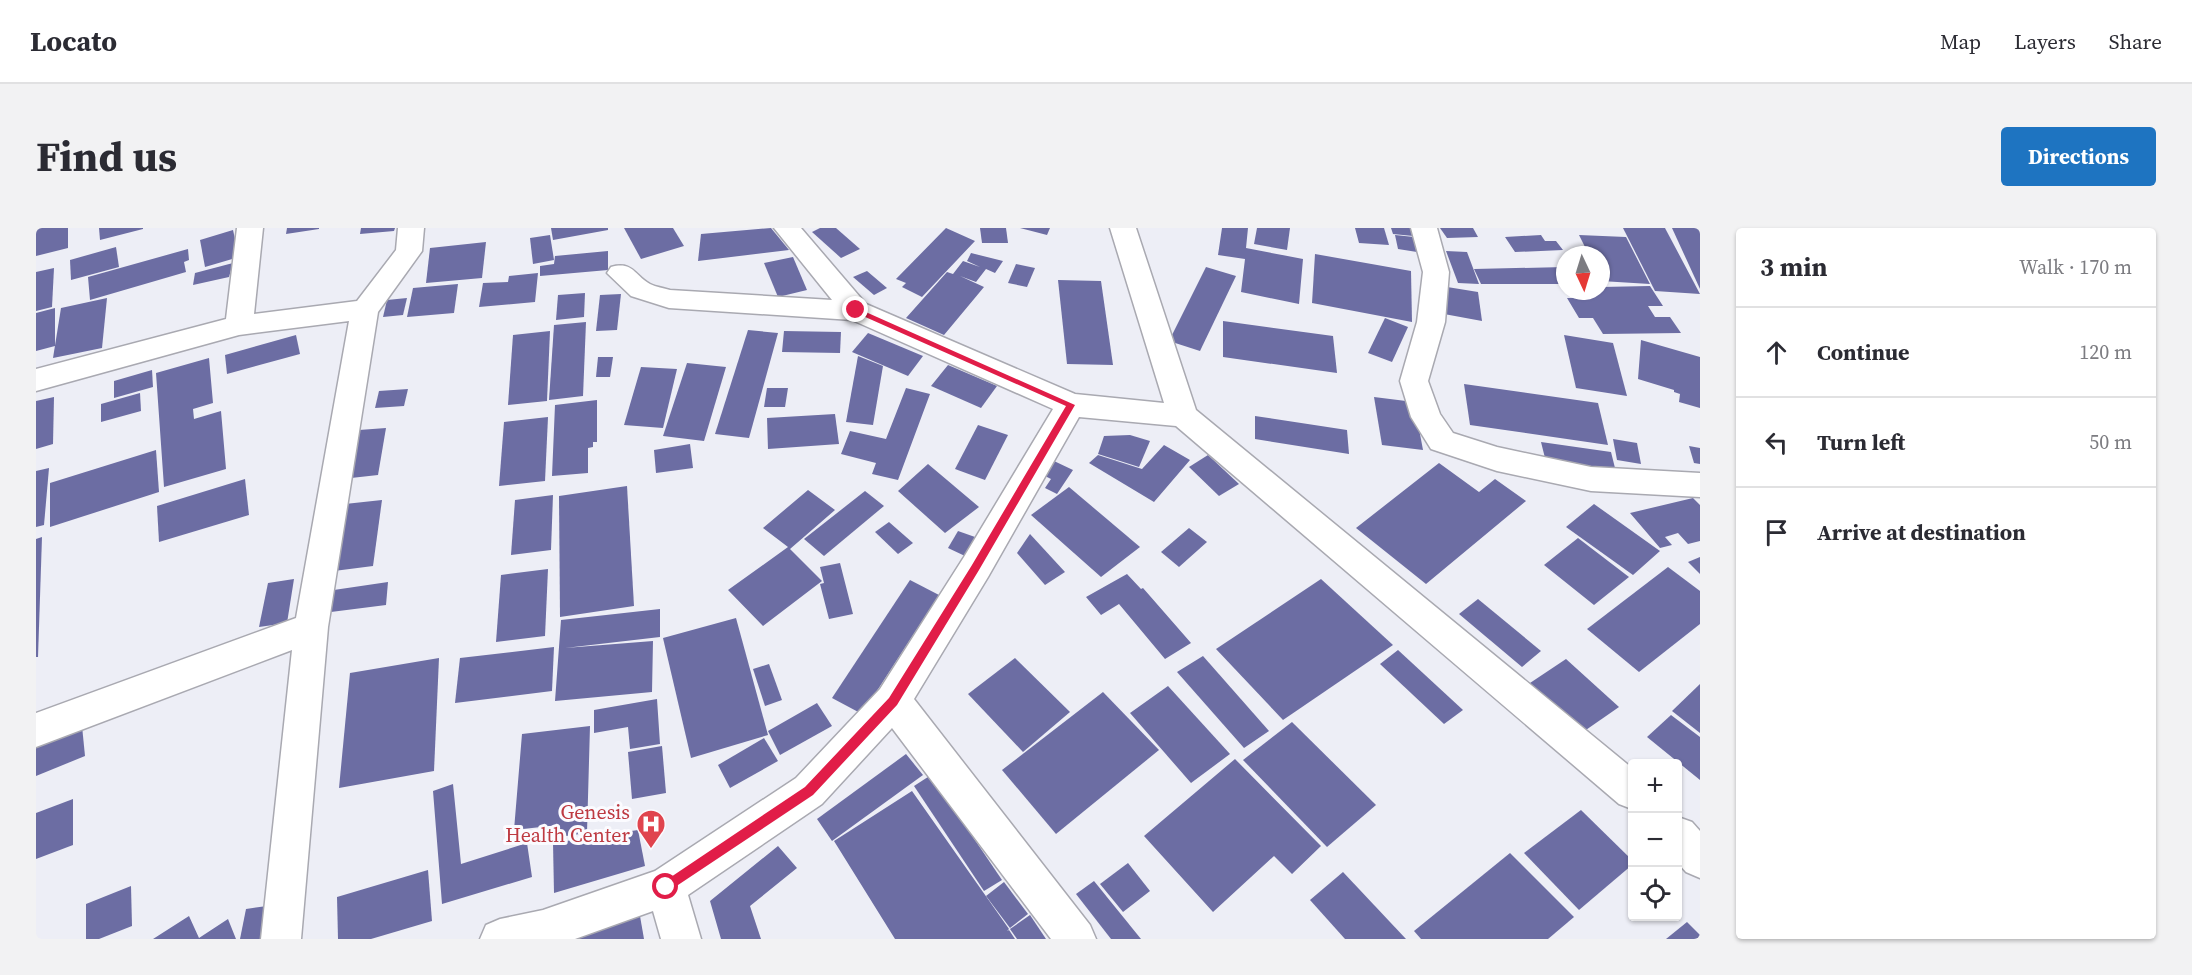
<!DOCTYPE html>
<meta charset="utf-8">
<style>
:root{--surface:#fff;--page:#f2f2f3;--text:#2b2b33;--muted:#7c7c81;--line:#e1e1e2;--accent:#1e74c1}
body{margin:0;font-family:"Source Serif 4",serif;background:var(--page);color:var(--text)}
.controls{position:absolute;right:18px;bottom:18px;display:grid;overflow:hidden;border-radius:6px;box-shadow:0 2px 4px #0004}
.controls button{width:54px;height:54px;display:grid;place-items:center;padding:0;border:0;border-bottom:2px solid var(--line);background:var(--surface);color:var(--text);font:30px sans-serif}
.compass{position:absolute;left:1520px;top:18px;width:54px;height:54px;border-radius:50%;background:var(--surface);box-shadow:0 2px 4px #0004;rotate:176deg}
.stop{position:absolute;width:18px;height:18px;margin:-14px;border:4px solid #e11d48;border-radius:50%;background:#fff}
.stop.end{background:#e11d48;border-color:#fff;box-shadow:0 2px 6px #0008}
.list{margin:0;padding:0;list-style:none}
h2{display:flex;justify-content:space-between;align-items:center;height:78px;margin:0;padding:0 24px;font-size:26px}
h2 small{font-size:20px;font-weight:400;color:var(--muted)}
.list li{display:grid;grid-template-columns:39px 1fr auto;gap:18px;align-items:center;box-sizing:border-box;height:90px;padding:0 24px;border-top:2px solid var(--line)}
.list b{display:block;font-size:22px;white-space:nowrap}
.list em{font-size:20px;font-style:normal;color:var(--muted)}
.icon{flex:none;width:33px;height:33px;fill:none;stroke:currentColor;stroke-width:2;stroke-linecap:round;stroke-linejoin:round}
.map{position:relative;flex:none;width:1664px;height:711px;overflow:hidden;border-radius:6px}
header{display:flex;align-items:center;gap:36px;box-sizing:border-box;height:84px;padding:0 30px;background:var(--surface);border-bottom:2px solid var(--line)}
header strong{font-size:28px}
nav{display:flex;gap:33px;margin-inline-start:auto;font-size:21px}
.intro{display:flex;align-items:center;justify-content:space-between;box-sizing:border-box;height:144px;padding:0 36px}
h1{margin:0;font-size:42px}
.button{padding:15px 27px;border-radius:6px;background:var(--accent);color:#fff;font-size:21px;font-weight:700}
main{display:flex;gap:36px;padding:0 36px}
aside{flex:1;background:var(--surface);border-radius:6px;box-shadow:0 2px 4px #0004}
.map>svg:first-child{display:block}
</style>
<header>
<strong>Locato</strong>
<nav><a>Map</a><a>Layers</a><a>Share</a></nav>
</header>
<div class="intro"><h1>Find us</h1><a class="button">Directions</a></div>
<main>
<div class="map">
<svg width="1664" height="711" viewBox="0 0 1664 711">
<rect width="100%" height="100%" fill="#edeef6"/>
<g fill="#6c6da3">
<path d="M0,0H32V20L0,28Z"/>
<path d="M63,0H107V1L64,12Z"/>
<path d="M251,0H283V1L250,6Z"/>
<path d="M325,0H359L358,3L324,6Z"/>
<path d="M515,0H572V2L517,12Z"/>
<path d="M588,0H637L648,18L605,31Z"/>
<path d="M735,0L753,22L662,33L665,6Z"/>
<path d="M784,0H800L824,21L805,30L776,4Z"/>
<path d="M910,0L939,13L886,69L866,59L870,55L860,51Z"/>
<path d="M944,0H970L972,15H946Z"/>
<path d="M984,0H1014L1011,7Z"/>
<path d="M1186,0H1212L1210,20L1267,31L1263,76L1205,64L1209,31L1182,27Z"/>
<path d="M1221,0H1254L1251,22L1218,16Z"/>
<path d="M1319,0H1348L1353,17L1323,15Z"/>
<path d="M1355,0H1375L1377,8L1357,6Z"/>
<path d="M1404,0H1437L1442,9L1411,10Z"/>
<path d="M1587,0H1629L1664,66L1619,63Z"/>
<path d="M1636,0H1664V61Z"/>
<path d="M197,2L203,29L169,39L164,12Z"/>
<path d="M514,7L518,32L497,36L494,10Z"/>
<path d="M1359,7L1378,9L1381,24L1362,21Z"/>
<path d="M1505,7L1509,13H1520L1527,22L1479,24L1469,9Z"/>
<path d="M1543,7L1590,9L1614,56L1565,53V27H1553Z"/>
<path d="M450,14L446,50L390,55L394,20Z"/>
<path d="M80,19L83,39L35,52L34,32Z"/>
<path d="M152,21L153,32L148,34L150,44L54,72L52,49Z"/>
<path d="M572,23V42L504,48V38L518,36L519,28Z"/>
<path d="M1410,23L1431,24L1443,56L1422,55Z"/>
<path d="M935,25L967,33L959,45L950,41L940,54L924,48L948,59L908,107L870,90L911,44L917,46L927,33L944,39L931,33Z"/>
<path d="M1279,26L1375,43L1376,94L1276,75Z"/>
<path d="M757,29L771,62L742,69L728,35Z"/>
<path d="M197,35L193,49L157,57L159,45Z"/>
<path d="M980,36L999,40L991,59L972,55Z"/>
<path d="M1170,39L1200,48L1164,123L1133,113Z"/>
<path d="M1529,39V56H1445L1438,41Z"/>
<path d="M18,40L16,79L0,83V44Z"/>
<path d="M831,43L851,60L838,67L817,49Z"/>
<path d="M502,45L499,74L443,79L447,55L472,54L473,48Z"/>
<path d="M1022,52L1065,53L1077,137L1031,136Z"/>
<path d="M422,56L418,85L371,89L377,60Z"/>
<path d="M1405,58L1442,64L1446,93L1408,86Z"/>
<path d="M1614,58L1627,78H1612L1619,89H1634L1645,105L1567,106L1557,90H1543L1531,70H1545L1540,63H1565V59Z"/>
<path d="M549,65L548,89L520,92L522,67Z"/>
<path d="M585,66L581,102L560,103L564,67Z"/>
<path d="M71,70L66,120L17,130L25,80Z"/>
<path d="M371,70L367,87L347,89L351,72Z"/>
<path d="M19,80V118L0,123V85Z"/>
<path d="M1349,90L1372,99L1356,134L1332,125Z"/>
<path d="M1187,93L1297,108L1301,145L1187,129Z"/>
<path d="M550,94L547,168L513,172L518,97Z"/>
<path d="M712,102L742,105L713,210L679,206Z"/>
<path d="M514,103L511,173L472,177L477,107Z"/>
<path d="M748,103L805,104L804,125L746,124Z"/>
<path d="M832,105L887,128L872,148L816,124Z"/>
<path d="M260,107L264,126L191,146L189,127Z"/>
<path d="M1528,107L1577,115L1591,168L1540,160Z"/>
<path d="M1605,112L1664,129V180L1643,174L1644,166L1638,164V162L1602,151Z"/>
<path d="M822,128L847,138L837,197L810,194Z"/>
<path d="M562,129H577L574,149H560Z"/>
<path d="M173,130L177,175L157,181L158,191L185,183L190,241L128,259L120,145Z"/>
<path d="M651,135L690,139L668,213L627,208Z"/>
<path d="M912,137L961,158L945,180L895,158Z"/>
<path d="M605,139L641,141L627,200L588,197Z"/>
<path d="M116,142L117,159L78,170V153Z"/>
<path d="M1428,156L1562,175L1572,217L1434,197Z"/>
<path d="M731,160H752L749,179H728Z"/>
<path d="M870,160L894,166L862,252L836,246L840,235L805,226L814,203L850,211Z"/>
<path d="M372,161L368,178L339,180L343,163Z"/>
<path d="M104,165L105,183L65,194V176Z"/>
<path d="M18,169L17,216L0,221V173Z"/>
<path d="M1338,169L1378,174L1387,222L1346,217Z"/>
<path d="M561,172V214H557V219L552,220V245L516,248L519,177Z"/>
<path d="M799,186L803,216L732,221L731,190Z"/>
<path d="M1219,188L1311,202L1313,226L1219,211Z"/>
<path d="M512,189L509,253L463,258L468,194Z"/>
<path d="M942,197L972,207L949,252L919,241Z"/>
<path d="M350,200L342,247L315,250L323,202Z"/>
<path d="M1094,207L1114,213L1103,239L1062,226L1068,208Z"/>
<path d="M1577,211L1601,215L1605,236L1581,232Z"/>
<path d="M1505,214L1575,224L1580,244L1510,234Z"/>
<path d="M654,216L657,240L620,245L618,222Z"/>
<path d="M1128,217L1154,232L1118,274L1053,235L1062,227L1106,241Z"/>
<path d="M1653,218L1664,220V236L1658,235Z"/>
<path d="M120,222L123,264L14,299V255Z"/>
<path d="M1172,227L1203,256L1183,268L1153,239Z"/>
<path d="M1018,233L1037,242L1021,266L1009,260L1015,251L1007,247Z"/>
<path d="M1403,235L1443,264L1459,251L1490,273L1390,356L1320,300Z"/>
<path d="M892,236L943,279L909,305L862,263Z"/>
<path d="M13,240L8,297L0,299V243Z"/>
<path d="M209,251L213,287L123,314L121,278Z"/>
<path d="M591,258L598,378L524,389L523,268Z"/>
<path d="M1033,259L1104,319L1065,349L995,287Z"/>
<path d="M772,262L799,282L754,321L786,353L727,398L692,362L752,319L727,300Z"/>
<path d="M829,263L848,278L788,328L768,311Z"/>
<path d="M517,267L515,322L475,327L479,272Z"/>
<path d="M1657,270L1664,277V313L1652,316L1642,305L1629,309L1636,317L1624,320L1594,285Z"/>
<path d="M346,272L337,338L298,343L309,276Z"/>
<path d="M1558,276L1624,323L1597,347L1530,299Z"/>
<path d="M853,294L877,315L862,326L839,304Z"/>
<path d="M1153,300L1171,314L1143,339L1125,324Z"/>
<path d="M922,303L939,309L929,328L912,320Z"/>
<path d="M994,306L1029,344L1009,357L981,325Z"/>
<path d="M6,309L2,429H0V311Z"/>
<path d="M1542,310L1593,349L1558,377L1508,337Z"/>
<path d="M1664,329V346L1652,334Z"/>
<path d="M804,335L817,386L793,391L784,356L788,355L784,339Z"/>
<path d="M1632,339L1664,363V396L1603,444L1551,401Z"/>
<path d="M512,341L509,408L460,414L465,347Z"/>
<path d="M1091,346L1105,361L1107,360L1155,415L1129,431L1083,376L1065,387L1050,369Z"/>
<path d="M258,351L251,395L223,399L232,355Z"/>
<path d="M1285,351L1357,417L1247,492L1180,421Z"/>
<path d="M874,352L903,367L826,486L796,470Z"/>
<path d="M352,354L350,377L287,385L291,363Z"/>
<path d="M1442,371L1505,423L1486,439L1423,386Z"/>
<path d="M624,381V409L529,420L617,413L616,464L519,473L525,392Z"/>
<path d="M700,390L732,507L655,530L627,410Z"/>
<path d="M518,419L516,463L419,475L424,430Z"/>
<path d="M1362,422L1427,482L1408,496L1344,436Z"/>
<path d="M1167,428L1233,503L1208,520L1141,444Z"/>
<path d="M403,430L398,543L303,560L314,445Z"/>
<path d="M979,430L1034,484L987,524L932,466Z"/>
<path d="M1530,431L1583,479L1547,504L1494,455Z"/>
<path d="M733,436L746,472L729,478L717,441Z"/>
<path d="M1664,456V505L1636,483Z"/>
<path d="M1132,458L1194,526L1155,555L1094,485Z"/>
<path d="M1067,464L1123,522L1020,606L966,542Z"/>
<path d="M621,471L624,516L594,521L592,499L558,505V482Z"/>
<path d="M781,475L796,498L744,527L732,503Z"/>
<path d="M1635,487L1664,509V552L1611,509Z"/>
<path d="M1256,494L1340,577L1291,619L1207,532Z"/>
<path d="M46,498L49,528L0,548V517Z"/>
<path d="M554,498L551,605L523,609V597L478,602L486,506Z"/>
<path d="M728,510L742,533L694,560L682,537Z"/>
<path d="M626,518L630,565L596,571L592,524Z"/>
<path d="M870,526L887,547L796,613L781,591Z"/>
<path d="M1199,531L1285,618L1256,646L1238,628L1177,684L1108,608Z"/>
<path d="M895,547L966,652L948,663L878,558Z"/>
<path d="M417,556L425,636L491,615L496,649L406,676L397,563Z"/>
<path d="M876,563L973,701L971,703L973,702L979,711H859L798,613Z"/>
<path d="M37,571V617L0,631V585Z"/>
<path d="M1545,582L1596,632V637L1543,682L1488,625Z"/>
<path d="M602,602L609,638L518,665L517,615Z"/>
<path d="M742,618L761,640L714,678L725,711H685L674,673Z"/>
<path d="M1474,625L1538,689L1512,711H1385L1378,703Z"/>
<path d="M1092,635L1114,663L1087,684L1064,656Z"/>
<path d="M392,642L396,693L335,711H302L301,669Z"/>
<path d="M1307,644L1370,711H1309L1274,672Z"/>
<path d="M1058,653L1105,711H1075L1040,666Z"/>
<path d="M968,654L992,686L974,700L950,668Z"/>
<path d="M95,658L96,698L63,711H50V676Z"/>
<path d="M231,678L225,711H204L210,681Z"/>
<path d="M994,687L1010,711H981L974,701Z"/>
<path d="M153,688L163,710L192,691L200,711H117Z"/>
<path d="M604,688L608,711H530V710Z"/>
<path d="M1651,694L1664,707V711H1630Z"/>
</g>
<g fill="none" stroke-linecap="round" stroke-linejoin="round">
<g stroke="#a9a9b1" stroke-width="3">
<g id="minor">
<path d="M201,0H227L218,86L321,73L360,22L362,0H388L386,23L342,84L292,399L265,711H225L256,422L0,519V485L260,390L313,93L203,107L0,163V141L190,91Z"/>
<path d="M738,0H765L830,76L1039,166L1128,175L1074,0H1100L1160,182L1596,540V581L1583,576L1140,198L1043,189L952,349L878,471L1054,697L1060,711H1015L856,500L786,576L652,667L665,711H625L617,683L539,711H444L450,697L464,691L507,682L619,643L760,550L844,461L928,329L1017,181L816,92L633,80L595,68L571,45L575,39C597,33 598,47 614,56C620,59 628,60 634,62L796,72Z"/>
<path d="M1375,0H1401L1413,44L1409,94L1392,153L1404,186L1417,205L1461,219L1555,239L1664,245V269L1555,263L1461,243L1395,221L1375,189L1364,153L1381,94L1387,44Z"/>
<path d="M1642,589L1656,594L1664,603V650L1650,644L1642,635Z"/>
</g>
</g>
<use href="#minor" fill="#fff" fill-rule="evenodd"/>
</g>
<path fill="#e11d48" d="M818,81H823L1039,177L943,342L861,477L777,567L630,665L626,663V655L769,559L853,470L936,337L1030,178L818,84Z"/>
<defs>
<g id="hospital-pin" transform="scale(1.5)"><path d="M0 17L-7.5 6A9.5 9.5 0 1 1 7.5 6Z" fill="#e0444e" stroke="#fbfbff"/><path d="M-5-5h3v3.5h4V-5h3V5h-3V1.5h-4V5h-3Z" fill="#fff"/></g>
</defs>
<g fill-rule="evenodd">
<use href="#hospital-pin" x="615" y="596"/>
</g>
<g text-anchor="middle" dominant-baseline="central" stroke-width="6" stroke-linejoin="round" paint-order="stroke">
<g font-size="20" fill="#be3a42" stroke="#fbfbff" text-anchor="end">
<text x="594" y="584">Genesis<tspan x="594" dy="23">Health Center</tspan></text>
</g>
</g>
</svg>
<div class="controls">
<button>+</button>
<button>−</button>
<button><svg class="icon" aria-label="locate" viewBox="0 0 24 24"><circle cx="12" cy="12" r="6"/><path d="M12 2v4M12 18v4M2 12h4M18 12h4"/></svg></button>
</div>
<svg class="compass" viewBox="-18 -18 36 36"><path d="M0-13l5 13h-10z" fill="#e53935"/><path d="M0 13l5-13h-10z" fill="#7c7c81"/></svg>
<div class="stop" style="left:630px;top:659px"></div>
<div class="stop end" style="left:820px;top:82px"></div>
</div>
<aside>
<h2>3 min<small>Walk · 170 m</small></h2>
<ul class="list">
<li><svg class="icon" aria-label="ahead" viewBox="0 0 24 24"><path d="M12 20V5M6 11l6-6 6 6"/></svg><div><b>Continue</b></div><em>120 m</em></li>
<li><svg class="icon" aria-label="left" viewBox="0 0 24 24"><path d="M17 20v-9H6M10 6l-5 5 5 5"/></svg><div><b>Turn left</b></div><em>50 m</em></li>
<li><svg class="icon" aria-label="arrive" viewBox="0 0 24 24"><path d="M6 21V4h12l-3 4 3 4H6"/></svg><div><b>Arrive at destination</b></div></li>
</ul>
</aside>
</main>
